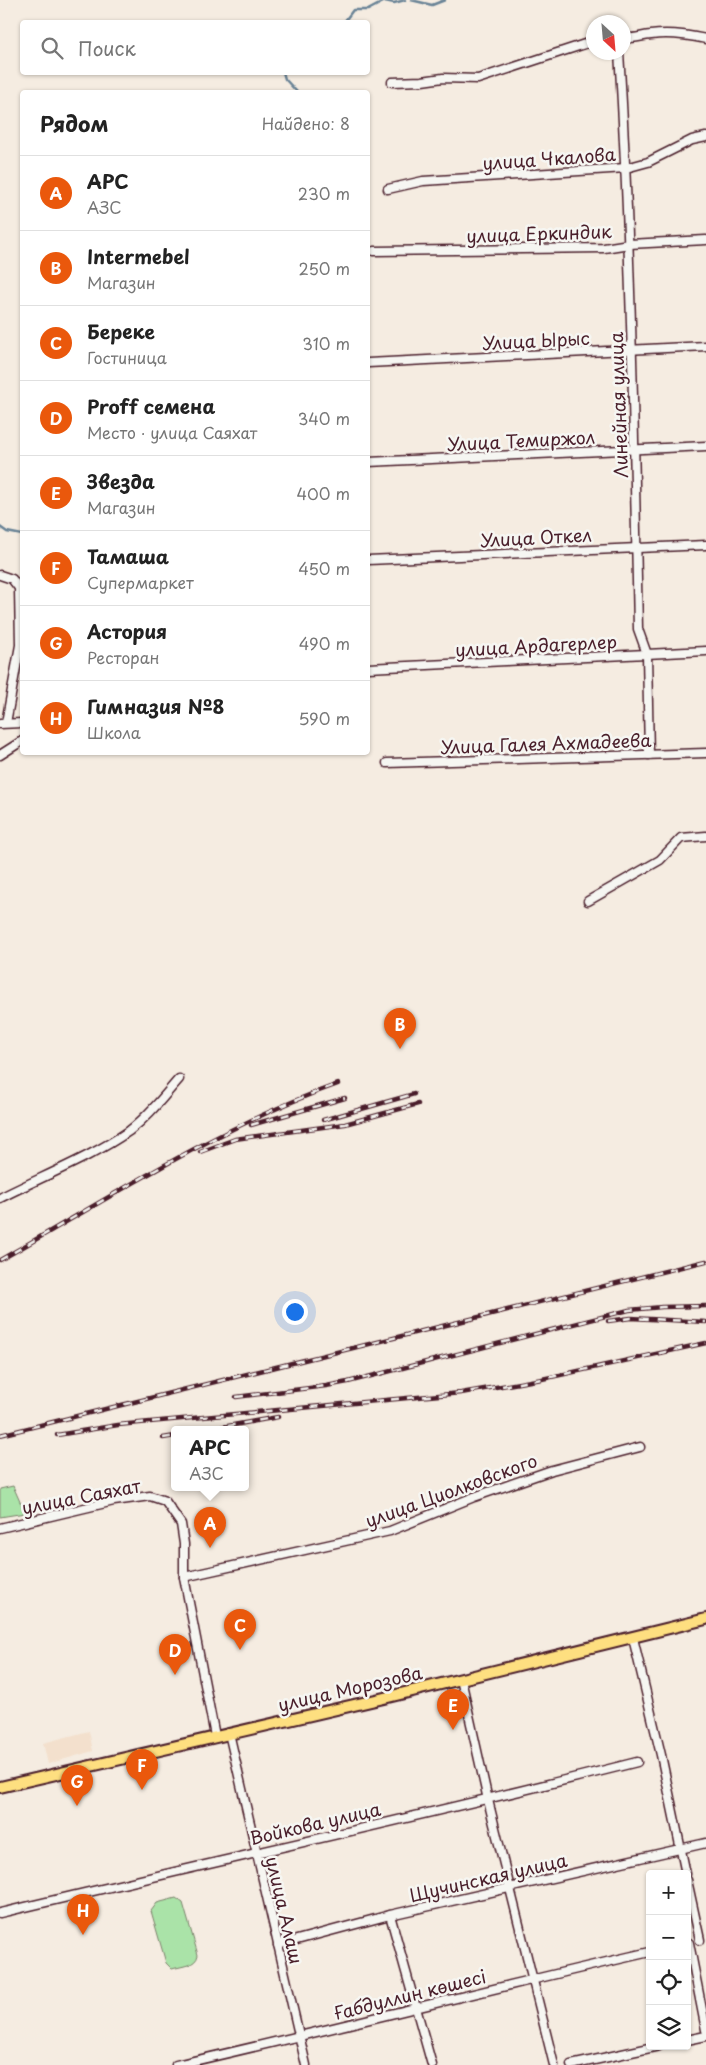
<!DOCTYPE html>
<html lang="ru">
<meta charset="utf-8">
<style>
:root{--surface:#fff;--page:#f2f2f2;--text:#222;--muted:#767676;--line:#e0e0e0;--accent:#ea580c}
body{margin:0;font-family:"Playpen Sans",sans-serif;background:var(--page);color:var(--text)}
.controls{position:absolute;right:15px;bottom:15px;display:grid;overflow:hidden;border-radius:5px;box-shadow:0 1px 4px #0004}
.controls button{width:45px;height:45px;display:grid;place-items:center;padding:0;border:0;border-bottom:1px solid var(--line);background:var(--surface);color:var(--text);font:25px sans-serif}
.compass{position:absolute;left:586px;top:15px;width:45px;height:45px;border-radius:50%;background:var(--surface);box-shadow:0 1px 4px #0004;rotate:154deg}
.you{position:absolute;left:294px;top:1311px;width:18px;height:18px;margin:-12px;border:4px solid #fff;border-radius:50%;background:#1a73e8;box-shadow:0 0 0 8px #1a73e833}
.badge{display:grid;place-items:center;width:32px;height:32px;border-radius:50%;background:var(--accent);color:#fff;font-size:16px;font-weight:700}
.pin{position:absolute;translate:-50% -41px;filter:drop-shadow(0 1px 2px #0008)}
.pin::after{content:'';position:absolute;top:26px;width:18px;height:15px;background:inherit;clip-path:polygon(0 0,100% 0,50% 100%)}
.popup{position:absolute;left:171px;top:1426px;width:78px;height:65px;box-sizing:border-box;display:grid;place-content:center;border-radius:5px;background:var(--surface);filter:drop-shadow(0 1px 4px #0005);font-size:16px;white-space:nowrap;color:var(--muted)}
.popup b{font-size:19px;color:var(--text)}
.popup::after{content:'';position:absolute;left:50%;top:100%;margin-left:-10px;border:10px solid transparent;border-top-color:var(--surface)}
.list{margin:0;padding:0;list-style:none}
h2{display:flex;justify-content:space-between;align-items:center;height:65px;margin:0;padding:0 20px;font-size:21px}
h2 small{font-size:16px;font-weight:400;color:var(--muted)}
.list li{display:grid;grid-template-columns:32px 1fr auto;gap:15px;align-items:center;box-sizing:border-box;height:75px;padding:0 20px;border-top:1px solid var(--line)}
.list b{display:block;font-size:19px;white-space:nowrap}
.list p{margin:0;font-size:16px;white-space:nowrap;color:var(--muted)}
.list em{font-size:16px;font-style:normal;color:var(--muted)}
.icon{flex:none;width:28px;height:28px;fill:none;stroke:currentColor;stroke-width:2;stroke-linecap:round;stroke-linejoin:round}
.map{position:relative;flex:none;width:706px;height:2065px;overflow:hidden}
.search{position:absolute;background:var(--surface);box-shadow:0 1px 4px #0004;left:20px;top:20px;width:350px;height:55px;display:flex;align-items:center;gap:12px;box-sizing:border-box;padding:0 18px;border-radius:5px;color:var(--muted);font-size:19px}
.panel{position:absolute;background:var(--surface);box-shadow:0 1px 4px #0004;left:20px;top:90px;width:350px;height:665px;border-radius:5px}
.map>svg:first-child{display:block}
</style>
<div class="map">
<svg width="706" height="2065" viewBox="0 0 706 2065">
<rect width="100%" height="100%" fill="#f5ece1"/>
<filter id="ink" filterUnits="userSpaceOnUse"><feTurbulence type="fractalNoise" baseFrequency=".02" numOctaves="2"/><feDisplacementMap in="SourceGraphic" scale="10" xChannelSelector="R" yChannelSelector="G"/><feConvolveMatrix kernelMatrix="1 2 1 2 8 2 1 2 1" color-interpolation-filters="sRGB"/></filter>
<g filter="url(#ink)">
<path fill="#f3e0cd" d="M89,1731L93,1751L48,1764L43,1743Z"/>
<g fill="#aae3a8" stroke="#7a816a">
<path d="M13,1486L25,1513L0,1517V1489Z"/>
<path d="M176,1898L183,1903L198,1955C196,1966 182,1966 172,1969L166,1963L151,1911L157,1903Z"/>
</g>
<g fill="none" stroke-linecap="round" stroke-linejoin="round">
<g stroke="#698396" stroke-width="2.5">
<path d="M411,0L432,5L445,0"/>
<path d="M344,22L353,10H368L385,1L394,3L405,0"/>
<path d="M283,72L285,79L297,92"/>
<path d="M354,92H355"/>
<path d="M0,527L7,532L22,535"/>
</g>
<g stroke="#4a1f2b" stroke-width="11">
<g id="minor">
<path d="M624,38C633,39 641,36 651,35C670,32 688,35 706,39"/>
<path d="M619,52C631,244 634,437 638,629L647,654L649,755"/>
<path d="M392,82L422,81L443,78L478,79L594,41"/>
<path d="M388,189L423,181L626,168L648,162L692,140L706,137"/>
<path d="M374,251L604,248L629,244L706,240"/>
<path d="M368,363L706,346"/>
<path d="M368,462L706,446"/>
<path d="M368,560L706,545"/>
<path d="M0,575L12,579L19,588L20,645L6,723"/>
<path d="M368,668L706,651"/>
<path d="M0,724L22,723"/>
<path d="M0,755L22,741"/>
<path d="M387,763L706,753"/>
<path d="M588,901L660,860L681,838L706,836"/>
<path d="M0,1198C41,1177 92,1157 129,1131C149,1116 163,1097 179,1079"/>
<path d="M0,1528L114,1501L150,1496L165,1501L181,1524L184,1544V1577L215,1736"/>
<path d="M184,1577L390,1531L474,1497L552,1470L640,1447"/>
<path d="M633,1638L661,1755L686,1874"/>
<path d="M461,1679L488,1800L554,2065"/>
<path d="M229,1733L306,2065"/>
<path d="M687,1880L700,1940"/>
<path d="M0,1913C212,1862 425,1816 637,1762"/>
<path d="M390,1915L432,2065"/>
<path d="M689,1943L706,2030"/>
<path d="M278,1945L390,1915L706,1843"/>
<path d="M687,2040L706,2036"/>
<path d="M176,2065C335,2029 492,1988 650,1952"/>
<path d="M571,2065L659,2046"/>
</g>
</g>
<g stroke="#4a1f2b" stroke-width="14">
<path id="major" d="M0,1787L384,1698L706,1619"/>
</g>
<use href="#minor" stroke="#f6f6f2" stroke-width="8"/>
<use href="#major" stroke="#fedf80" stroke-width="10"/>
<g stroke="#4a1f2b" stroke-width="4.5">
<g id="rail">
<path d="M323,1120L414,1094"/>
<path d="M251,1125L345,1098"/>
<path d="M200,1152L235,1139L345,1124L418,1104"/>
<path d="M0,1260C110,1198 219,1126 338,1084"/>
<path d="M608,1321L631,1318L706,1322"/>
<path d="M236,1397L326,1386L348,1382L629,1310L662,1307L706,1306"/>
<path d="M211,1429L278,1417"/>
<path d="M0,1435L706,1261"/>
<path d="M57,1435L118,1425L461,1393L542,1379L706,1343"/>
<path d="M163,1438L175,1436"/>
</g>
</g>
<use href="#rail" stroke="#f6f6f2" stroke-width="2.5" stroke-dasharray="8" stroke-linecap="butt"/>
</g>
</g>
<g text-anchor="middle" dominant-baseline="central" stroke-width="5" stroke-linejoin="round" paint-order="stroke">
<g font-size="18" fill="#4a1f2b" stroke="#f6f6f2">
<text transform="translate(549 158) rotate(-4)">улица Чкалова</text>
<text transform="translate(539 233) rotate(-2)">улица Еркиндик</text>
<text transform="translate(536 340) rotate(-3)">Улица Ырыс</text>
<text transform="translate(618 405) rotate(-92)">Линейная улица</text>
<text transform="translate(521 440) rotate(-3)">Улица Темиржол</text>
<text transform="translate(536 537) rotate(-3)">Улица Откел</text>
<text transform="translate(536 645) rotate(-3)">улица Ардагерлер</text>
<text transform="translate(546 743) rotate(-2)">Улица Галея Ахмадеева</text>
<text transform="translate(451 1490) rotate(-20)">улица Циолковского</text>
<text transform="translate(81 1496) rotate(-11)">улица Саяхат</text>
<text transform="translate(350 1688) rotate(-13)">улица Морозова</text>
<text transform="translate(315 1823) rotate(-13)">Войкова улица</text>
<text transform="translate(488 1877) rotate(-13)">Щучинская улица</text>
<text transform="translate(285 1910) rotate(77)">улица Алаш</text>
<text transform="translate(410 1994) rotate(-14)">Ғабдуллин көшесі</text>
</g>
</g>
</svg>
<div class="controls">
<button>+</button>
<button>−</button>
<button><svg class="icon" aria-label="locate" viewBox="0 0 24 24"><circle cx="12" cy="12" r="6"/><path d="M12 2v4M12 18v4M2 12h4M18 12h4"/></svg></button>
<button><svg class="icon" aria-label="layers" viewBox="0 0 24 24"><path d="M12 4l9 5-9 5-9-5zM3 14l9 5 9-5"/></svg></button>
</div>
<svg class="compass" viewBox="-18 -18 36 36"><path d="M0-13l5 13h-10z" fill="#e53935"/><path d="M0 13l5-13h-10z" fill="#767676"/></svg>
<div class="you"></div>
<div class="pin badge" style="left:210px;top:1548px">A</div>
<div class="popup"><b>АРС</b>АЗС</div>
<div class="pin badge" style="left:400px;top:1049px">B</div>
<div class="pin badge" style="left:240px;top:1650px">C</div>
<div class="pin badge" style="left:175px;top:1675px">D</div>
<div class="pin badge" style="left:453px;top:1730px">E</div>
<div class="pin badge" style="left:142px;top:1790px">F</div>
<div class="pin badge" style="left:77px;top:1806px">G</div>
<div class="pin badge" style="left:83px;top:1935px">H</div>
<div class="search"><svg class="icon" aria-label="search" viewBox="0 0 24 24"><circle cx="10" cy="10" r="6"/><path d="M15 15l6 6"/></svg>Поиск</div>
<section class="panel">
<h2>Рядом<small>Найдено: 8</small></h2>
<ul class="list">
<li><span class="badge">A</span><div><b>АРС</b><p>АЗС</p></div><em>230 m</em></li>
<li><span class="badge">B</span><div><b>Intermebel</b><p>Магазин</p></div><em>250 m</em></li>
<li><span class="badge">C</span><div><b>Береке</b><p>Гостиница</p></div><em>310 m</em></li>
<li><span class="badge">D</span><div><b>Proff семена</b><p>Место · улица Саяхат</p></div><em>340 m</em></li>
<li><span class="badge">E</span><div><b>Звезда</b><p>Магазин</p></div><em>400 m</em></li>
<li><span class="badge">F</span><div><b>Тамаша</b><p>Супермаркет</p></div><em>450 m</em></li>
<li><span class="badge">G</span><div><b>Астория</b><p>Ресторан</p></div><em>490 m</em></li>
<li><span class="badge">H</span><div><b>Гимназия №8</b><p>Школа</p></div><em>590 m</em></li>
</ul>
</section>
</div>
